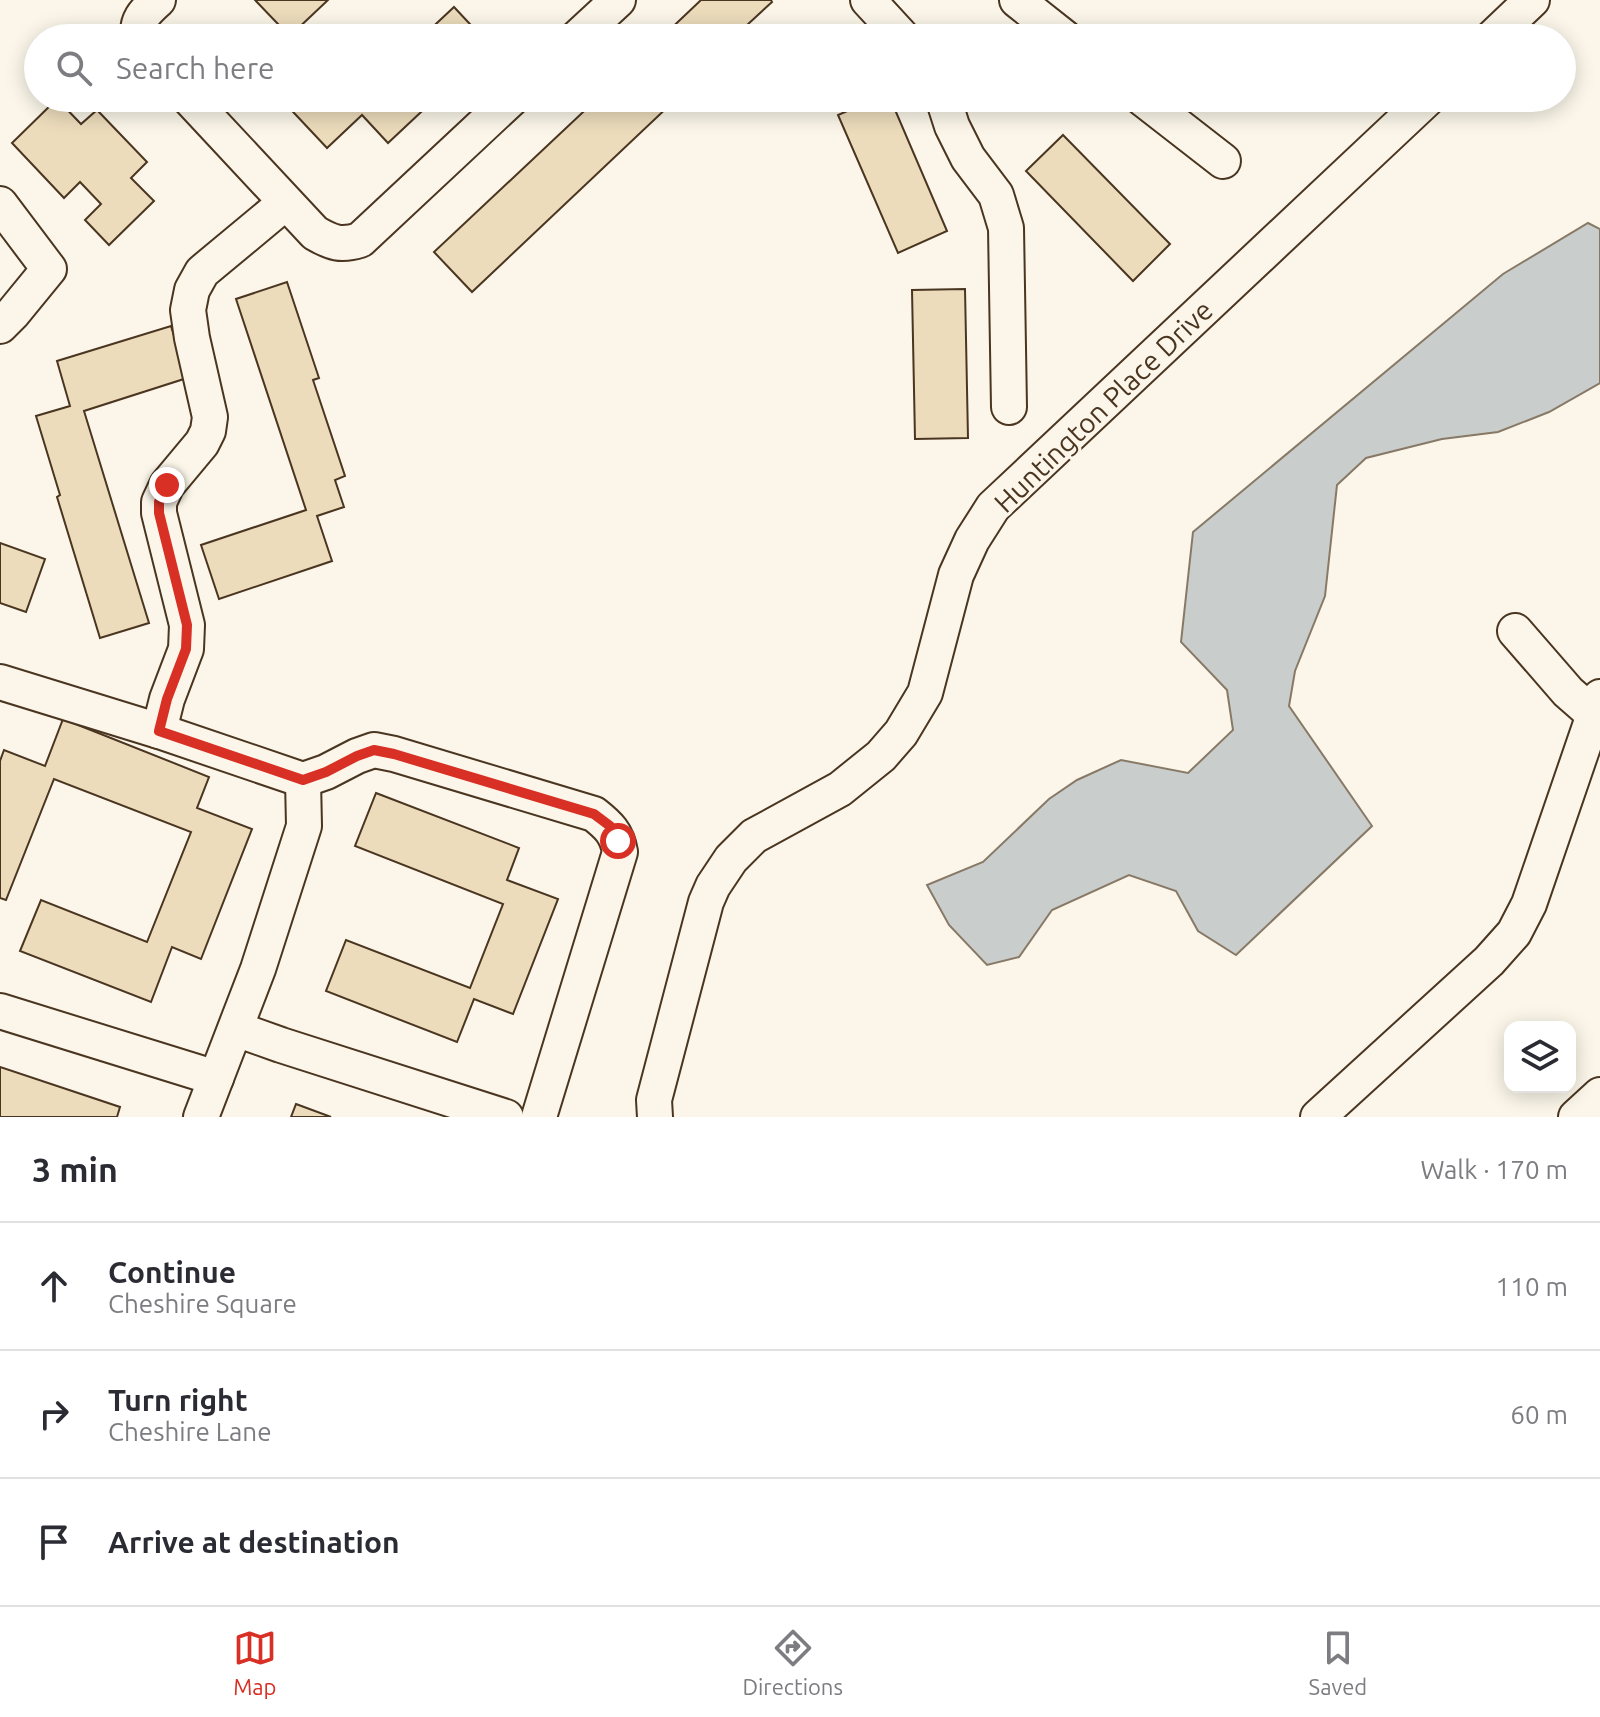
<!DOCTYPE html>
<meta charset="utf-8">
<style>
:root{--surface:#fff;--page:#f2f2f3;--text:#2b2b33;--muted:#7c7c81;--line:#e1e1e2;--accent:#d93025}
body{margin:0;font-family:Ubuntu,sans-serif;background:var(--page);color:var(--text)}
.controls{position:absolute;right:24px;bottom:24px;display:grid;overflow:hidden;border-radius:16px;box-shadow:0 4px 20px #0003}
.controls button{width:72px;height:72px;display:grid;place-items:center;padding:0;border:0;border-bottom:2px solid var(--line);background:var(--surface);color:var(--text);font:40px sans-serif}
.stop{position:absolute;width:24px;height:24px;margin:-18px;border:6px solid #d93025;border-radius:50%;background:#fff}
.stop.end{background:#d93025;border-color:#fff;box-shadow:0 2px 8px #0008}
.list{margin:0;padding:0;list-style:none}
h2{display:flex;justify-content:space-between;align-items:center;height:104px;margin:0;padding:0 32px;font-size:34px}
h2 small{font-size:26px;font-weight:400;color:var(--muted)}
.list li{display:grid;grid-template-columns:52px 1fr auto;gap:24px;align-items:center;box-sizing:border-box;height:128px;padding:0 32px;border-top:2px solid var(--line)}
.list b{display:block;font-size:30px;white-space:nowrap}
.list p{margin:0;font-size:26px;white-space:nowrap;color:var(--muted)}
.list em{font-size:26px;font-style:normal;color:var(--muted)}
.icon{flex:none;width:44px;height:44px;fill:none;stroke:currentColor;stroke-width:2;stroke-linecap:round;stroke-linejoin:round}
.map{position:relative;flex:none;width:1600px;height:1117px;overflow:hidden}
.search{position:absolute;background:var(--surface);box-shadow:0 4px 20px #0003;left:24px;right:24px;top:24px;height:88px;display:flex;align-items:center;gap:20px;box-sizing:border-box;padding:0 28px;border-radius:44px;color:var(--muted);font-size:30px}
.sheet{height:488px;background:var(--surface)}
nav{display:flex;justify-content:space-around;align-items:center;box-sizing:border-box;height:112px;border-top:2px solid var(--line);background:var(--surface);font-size:22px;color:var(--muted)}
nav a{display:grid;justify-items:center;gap:4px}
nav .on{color:var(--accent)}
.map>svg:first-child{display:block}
</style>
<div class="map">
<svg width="1600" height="1117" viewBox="0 0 1600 1117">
<rect width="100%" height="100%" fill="#fbf6e9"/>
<path fill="#c9cecd" stroke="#887966" stroke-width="2" d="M1588,223L1600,229V383L1549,412L1498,432L1442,439L1366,458L1337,485L1325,596L1295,671L1289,706L1372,826L1236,955L1198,931L1176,891L1129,875L1052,910L1019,957L987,965L949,925L927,885L983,862L1049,799L1077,780L1121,760L1188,773L1233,730L1227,690L1181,642L1193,532L1503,274Z"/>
<g fill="#ecdcbc" stroke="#4a3520" stroke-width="2">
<path d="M255,0H328L291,35L293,38H264L278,24Z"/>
<path d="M701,0H771L772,2L733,38H661Z"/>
<path d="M454,7L483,38H421Z"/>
<path d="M280,98H349L353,102L358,98H436L388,143L362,115L327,148Z"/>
<path d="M598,98H683L676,104L674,101L472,292L434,252Z"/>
<path d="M877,98H890L947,231L898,253L838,115Z"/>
<path d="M57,99L81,124L97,110L147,162L131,178L154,201L109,245L85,220L101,204L80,182L64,198L12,143Z"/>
<path d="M1063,135L1170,244L1133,281L1026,171Z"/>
<path d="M287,282L319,378L313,380L345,476L335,480L344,507L317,516L332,561L219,599L201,545L306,510L236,299Z"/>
<path d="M965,289L968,438L915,439L912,290Z"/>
<path d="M171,326L187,378L84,411L149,623L100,638L57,497L60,495L36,416L70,406L57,361Z"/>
<path d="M0,543L45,559L26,612L0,603Z"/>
<path d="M63,719L209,777L197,808L252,829L201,959L172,947L151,1002L20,951L41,900L147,942L191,832L54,779L6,900L0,898V761L4,750L45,766Z"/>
<path d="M376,793L519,848L507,880L558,899L513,1014L474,999L457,1042L326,991L346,940L470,988L503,904L355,846Z"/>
<path d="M0,1067L120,1107L117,1117H0Z"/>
<path d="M296,1104L331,1117H291Z"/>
</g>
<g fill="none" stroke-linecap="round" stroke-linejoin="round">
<g stroke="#4a3520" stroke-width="38">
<g id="minor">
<path d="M868,0L903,38"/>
<path d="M1017,0L1065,38"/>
<path d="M139,38C135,20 146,11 158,0"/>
<path d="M577,38L618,0"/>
<path d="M1492,38L1532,0"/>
<path d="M189,98L315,233C332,243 341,246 360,240L512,98"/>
<path d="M943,98L952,126L968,158L996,195L1006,228L1009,407"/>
<path d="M1142,98L1223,161"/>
<path d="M0,204L49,269L13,313L0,326"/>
<path d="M1515,631L1568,692L1600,720"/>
<path d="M0,682L159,731L303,780L326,772L357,756L374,750L394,754L594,814C608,825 617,833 620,852L539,1117"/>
<path d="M159,731L167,699L186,649L187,625L159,513V502L167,485L202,443L208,431L210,417L192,338L188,310L192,290L202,272L285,203"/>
<path d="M0,1011L216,1078"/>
<path d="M236,1029L281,1045L506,1117"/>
<path d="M201,1117L258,969L304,826L303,780"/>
<path d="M655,1117L654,1100L706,902L713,886L731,859L754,836L840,789L881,756L901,733L925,693L956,575L972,540L993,507L1428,98"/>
<path d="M1318,1117L1489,961L1514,933L1529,904L1600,697"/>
<path d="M1576,1117L1600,1095"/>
</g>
</g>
<use href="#minor" stroke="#fbf6e9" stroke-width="34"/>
</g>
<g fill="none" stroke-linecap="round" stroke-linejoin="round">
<path stroke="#d93025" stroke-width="10" d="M167,485L159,502V513L187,625L186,649L167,699L159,731L303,780L326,772L357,756L374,750L394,754L594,814L610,826L618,841"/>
</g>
<g text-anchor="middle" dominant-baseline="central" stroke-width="6" stroke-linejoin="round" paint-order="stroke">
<g font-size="28" fill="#4a3520" stroke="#fbf6e9">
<text transform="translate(1103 406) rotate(-44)">Huntington Place Drive</text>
</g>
</g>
</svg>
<div class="controls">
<button><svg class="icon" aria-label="layers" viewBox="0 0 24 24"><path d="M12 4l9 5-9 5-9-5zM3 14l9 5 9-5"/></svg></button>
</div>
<div class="stop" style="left:618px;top:841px"></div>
<div class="stop end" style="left:167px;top:485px"></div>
<div class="search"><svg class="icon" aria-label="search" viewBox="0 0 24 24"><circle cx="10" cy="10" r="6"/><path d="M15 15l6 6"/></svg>Search here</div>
</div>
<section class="sheet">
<h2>3 min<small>Walk · 170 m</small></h2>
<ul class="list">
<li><svg class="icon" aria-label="ahead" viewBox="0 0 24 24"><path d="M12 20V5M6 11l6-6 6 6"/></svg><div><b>Continue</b><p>Cheshire Square</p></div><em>110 m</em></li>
<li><svg class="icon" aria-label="right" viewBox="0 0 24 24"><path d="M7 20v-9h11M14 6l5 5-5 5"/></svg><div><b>Turn right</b><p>Cheshire Lane</p></div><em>60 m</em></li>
<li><svg class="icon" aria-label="arrive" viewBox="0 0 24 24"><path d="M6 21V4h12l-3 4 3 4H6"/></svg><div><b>Arrive at destination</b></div></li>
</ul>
</section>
<nav>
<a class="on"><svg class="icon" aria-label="map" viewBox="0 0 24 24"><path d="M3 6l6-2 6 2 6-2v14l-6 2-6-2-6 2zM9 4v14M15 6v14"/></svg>Map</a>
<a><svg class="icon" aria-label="directions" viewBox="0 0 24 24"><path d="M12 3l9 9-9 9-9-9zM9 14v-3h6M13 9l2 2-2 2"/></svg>Directions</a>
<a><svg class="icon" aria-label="saved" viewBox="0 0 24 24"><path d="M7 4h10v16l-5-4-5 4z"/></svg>Saved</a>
</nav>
